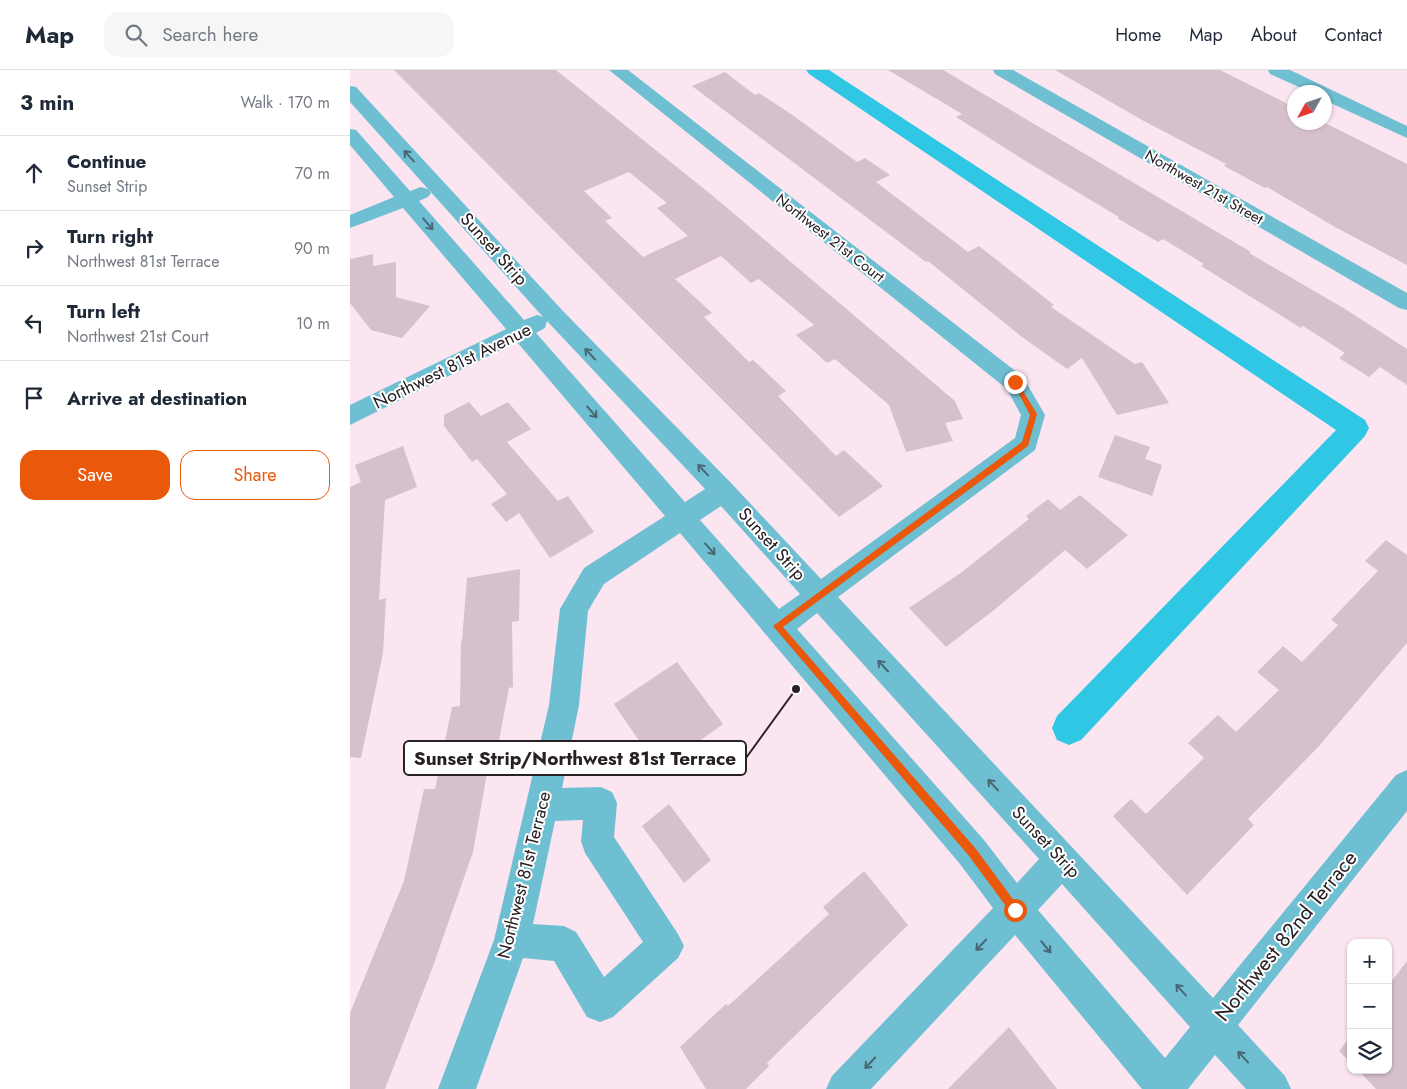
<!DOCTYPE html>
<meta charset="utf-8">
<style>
:root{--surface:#fff;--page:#f6f6f7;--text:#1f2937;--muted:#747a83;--line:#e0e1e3;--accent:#ea580c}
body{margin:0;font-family:Jost,sans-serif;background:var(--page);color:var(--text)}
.controls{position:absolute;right:15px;bottom:15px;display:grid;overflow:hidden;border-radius:10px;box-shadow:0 1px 4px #0004}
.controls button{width:45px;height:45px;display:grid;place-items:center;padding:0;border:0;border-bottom:1px solid var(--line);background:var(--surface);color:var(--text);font:25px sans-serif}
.compass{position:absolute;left:937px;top:15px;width:45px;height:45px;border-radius:50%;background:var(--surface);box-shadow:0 1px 4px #0004;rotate:230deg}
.stop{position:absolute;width:15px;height:15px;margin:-11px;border:4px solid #ea580c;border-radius:50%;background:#fff}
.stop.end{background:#ea580c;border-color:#fff;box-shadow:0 1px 5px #0008}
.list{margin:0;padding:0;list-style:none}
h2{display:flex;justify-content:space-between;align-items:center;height:65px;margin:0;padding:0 20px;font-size:21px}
h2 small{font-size:16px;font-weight:400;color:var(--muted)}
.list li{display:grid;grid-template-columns:32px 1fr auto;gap:15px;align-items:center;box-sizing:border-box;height:75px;padding:0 20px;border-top:1px solid var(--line)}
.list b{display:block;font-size:19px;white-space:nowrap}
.list p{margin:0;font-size:16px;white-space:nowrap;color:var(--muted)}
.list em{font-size:16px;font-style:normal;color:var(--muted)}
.actions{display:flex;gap:10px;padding:15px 20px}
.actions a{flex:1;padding:11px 0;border:1px solid var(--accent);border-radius:15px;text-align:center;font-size:18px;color:var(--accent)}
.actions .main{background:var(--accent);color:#fff}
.icon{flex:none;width:28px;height:28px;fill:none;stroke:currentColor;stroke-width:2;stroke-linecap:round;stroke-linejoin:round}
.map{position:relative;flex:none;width:1057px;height:1019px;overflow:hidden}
header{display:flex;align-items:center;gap:30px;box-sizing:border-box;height:70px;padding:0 25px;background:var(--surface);border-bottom:1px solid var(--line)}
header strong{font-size:24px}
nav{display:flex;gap:28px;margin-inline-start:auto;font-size:18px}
.search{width:350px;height:45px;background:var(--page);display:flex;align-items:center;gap:12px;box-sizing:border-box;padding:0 18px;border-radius:15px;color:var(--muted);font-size:19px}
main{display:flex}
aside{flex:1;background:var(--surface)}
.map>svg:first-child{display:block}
</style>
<header>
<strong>Map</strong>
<div class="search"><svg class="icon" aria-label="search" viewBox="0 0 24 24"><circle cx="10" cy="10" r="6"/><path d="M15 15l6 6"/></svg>Search here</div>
<nav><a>Home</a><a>Map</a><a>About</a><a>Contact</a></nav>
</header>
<main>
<aside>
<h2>3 min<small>Walk · 170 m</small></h2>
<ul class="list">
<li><svg class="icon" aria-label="ahead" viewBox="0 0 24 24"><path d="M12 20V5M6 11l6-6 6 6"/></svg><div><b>Continue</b><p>Sunset Strip</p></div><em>70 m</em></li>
<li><svg class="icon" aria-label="right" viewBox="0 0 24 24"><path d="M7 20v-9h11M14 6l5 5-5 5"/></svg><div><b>Turn right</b><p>Northwest 81st Terrace</p></div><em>90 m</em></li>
<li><svg class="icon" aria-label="left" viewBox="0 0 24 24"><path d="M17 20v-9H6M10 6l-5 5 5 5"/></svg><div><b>Turn left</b><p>Northwest 21st Court</p></div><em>10 m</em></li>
<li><svg class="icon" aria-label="arrive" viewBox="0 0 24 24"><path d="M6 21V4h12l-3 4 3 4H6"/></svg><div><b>Arrive at destination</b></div></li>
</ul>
<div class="actions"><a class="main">Save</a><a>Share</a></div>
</aside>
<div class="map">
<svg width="1057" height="1019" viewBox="0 0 1057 1019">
<rect width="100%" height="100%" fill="#fbe5f1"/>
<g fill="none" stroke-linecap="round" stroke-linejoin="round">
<path fill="#30c7e5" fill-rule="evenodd" d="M456,0H479L1015,350L1019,358L1015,366L731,670L719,675L707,670L702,658L707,646L986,360L459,4Z"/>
</g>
<g fill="#d6c0cc" fill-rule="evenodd">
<path d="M44,0H206L363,126L605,331L613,349L595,353L603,371L556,382L539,335L485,289L477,293L446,265L464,255L409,209L401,213L371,186L325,209L362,243L354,247L399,292L403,290L436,321L428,326L486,386L494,380L533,416L489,447ZM279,102L317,133L307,138L338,166L293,187L255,151L262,148L234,121Z"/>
<path d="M538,0H593L901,182L899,183L995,239L1057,279V315L1030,297L1019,307L989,288L995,283L953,256L951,258L851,196L854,194L813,169L808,172L767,148L769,147L682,95L606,47L612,44Z"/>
<path d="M705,0H870L944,37V52H973L1057,94V195L985,157L917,117L915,118L874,96L876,94L792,50Z"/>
<path d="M375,2L405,25L409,23L441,44L507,92L515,88L540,105L526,112L618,182L629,176L704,235L701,237L785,294L792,292L819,333L767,345L732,288L717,299L672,267L578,191L576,192L342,16Z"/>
<path d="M23,184V196L46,192V227L80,236L52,268L21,260L0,233V189Z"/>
<path d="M119,332L131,346L158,332L181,359L157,372L208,431L218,426L244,462L200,488L169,443L156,452L141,434L157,424L127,389L122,392L94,356V345Z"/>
<path d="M765,365L800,377L795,389L812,395L802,426L748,407Z"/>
<path d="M53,376L67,417L35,430L29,530L36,528L33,583L11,688L0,687V417L11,412L5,395Z"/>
<path d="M730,425L778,465L737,499L715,480L644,540L596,577L559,538L612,502L679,449L676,446L698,429L710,440Z"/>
<path d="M1036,470L1057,485V573L969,676L898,749L904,755L837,825L763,746L781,729L796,744L854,688L838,673L868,645L886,662L929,620L907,602L933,576L952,592L988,555L981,550L1028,501L1015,491Z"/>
<path d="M170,499L169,551L162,552L163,617L159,618L144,697L138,698L123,782L82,899L35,1019H0V943L54,811L74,719H85L102,637L110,636L111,571H112L117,508Z"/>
<path d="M327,592L373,654L309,700L264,634Z"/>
<path d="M319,734L361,790L334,813L292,756Z"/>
<path d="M514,801L558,855L417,993L419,996L396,1019H356L330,977L376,934L378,936L479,844L473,837Z"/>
<path d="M1057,891V1019H1026L1008,1000H1038V916Z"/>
<path d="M659,957L707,1019H598Z"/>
<path d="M1001,966V993L989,981Z"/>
</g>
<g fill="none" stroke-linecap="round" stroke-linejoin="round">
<g fill="#6fbfd3" fill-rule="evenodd">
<path d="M259,0H278L673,307L695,345L685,380L488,527L863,928L1046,705L1057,700V741L888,955L935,1006L941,1019H896L865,985L838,1019H792L665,865L521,1019H476L482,1006L643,838L610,794L330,463L254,514L238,541L229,635L212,718L251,717L262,722L267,733L264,767L328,864L334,876L328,888L263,947L250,952L237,947L204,891L173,888L126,1019H88L144,870L199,635L210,539L234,498L315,446L167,272L0,355V335L156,259L53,138L0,158V145L44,127L0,75V59L6,60L60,121L71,117L78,119L81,123L78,127L69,131L174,250L187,245L193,247L0,32V16L6,17L212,240L382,414L471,509L665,368L671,345L657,319ZM197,251L355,419L335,432L186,263L195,258ZM371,436L450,524L429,539L350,450ZM467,543L689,789L667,813L634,770L447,559ZM233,750L231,771L235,783L293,872L254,907L226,862L214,856L183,854L205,751ZM712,814L840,957L815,988L688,840Z"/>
<path d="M643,0H663L1057,223V240L1049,238L645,4Z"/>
<path d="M918,0H940L1057,56V68L974,30V22H960L920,4Z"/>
</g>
</g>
<defs><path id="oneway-shaft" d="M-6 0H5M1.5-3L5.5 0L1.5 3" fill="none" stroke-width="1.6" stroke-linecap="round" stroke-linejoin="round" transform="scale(1.25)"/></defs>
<g stroke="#486873">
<use href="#oneway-shaft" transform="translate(59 86) rotate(-132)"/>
<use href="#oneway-shaft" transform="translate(78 154) rotate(49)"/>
<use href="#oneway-shaft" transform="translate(240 284) rotate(-133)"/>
<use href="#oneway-shaft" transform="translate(242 342) rotate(49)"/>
<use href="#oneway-shaft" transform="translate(353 400) rotate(-134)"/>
<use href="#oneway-shaft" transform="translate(360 479) rotate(49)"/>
<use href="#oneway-shaft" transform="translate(533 596) rotate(-133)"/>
<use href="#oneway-shaft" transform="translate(643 715) rotate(-133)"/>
<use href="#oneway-shaft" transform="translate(631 875) rotate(133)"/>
<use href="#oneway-shaft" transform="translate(696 877) rotate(50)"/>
<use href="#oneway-shaft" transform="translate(831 920) rotate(-132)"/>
<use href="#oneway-shaft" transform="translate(893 987) rotate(-133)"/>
<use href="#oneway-shaft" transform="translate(520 993) rotate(133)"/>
</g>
<path fill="#ea580c" d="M662,311H667L687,344L678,376L433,557L626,779L668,836V843L665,845L661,843L619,786L423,556L672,372L680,345Z"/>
<g text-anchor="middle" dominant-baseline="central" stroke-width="4" stroke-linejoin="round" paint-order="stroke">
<g font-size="15" fill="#282024" stroke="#fff">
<text transform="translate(854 117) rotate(30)">Northwest 21st Street</text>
<text transform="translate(480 168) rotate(38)">Northwest 21st Court</text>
</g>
<g font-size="18" fill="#282024" stroke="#fff">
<text transform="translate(144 179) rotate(48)">Sunset Strip</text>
<text transform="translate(102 296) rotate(-26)">Northwest 81st Avenue</text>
<text transform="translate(422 474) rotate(48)">Sunset Strip</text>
<text transform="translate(696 772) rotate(47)">Sunset Strip</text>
<text transform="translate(174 805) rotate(-76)">Northwest 81st Terrace</text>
</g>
<g font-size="21" fill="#282024" stroke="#fff">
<text transform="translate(936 866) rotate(-51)">Northwest 82nd Terrace</text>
</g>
</g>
<path fill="none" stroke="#282024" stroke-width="2" d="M446 619L396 688"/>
<circle fill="#282024" stroke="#fff" stroke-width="2" cx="446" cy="619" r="5"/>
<rect fill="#fff" stroke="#282024" stroke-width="2" x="54" y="671" width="342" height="34" rx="5"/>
<g font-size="19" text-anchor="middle" font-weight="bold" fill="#282024">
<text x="225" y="695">Sunset Strip/Northwest 81st Terrace</text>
</g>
</svg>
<div class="controls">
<button>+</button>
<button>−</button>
<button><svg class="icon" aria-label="layers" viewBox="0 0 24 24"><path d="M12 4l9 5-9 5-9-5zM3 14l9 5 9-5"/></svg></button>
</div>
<svg class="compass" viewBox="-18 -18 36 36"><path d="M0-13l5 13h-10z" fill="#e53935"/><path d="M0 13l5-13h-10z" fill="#747a83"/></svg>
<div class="stop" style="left:665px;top:840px"></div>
<div class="stop end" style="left:665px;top:312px"></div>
</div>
</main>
